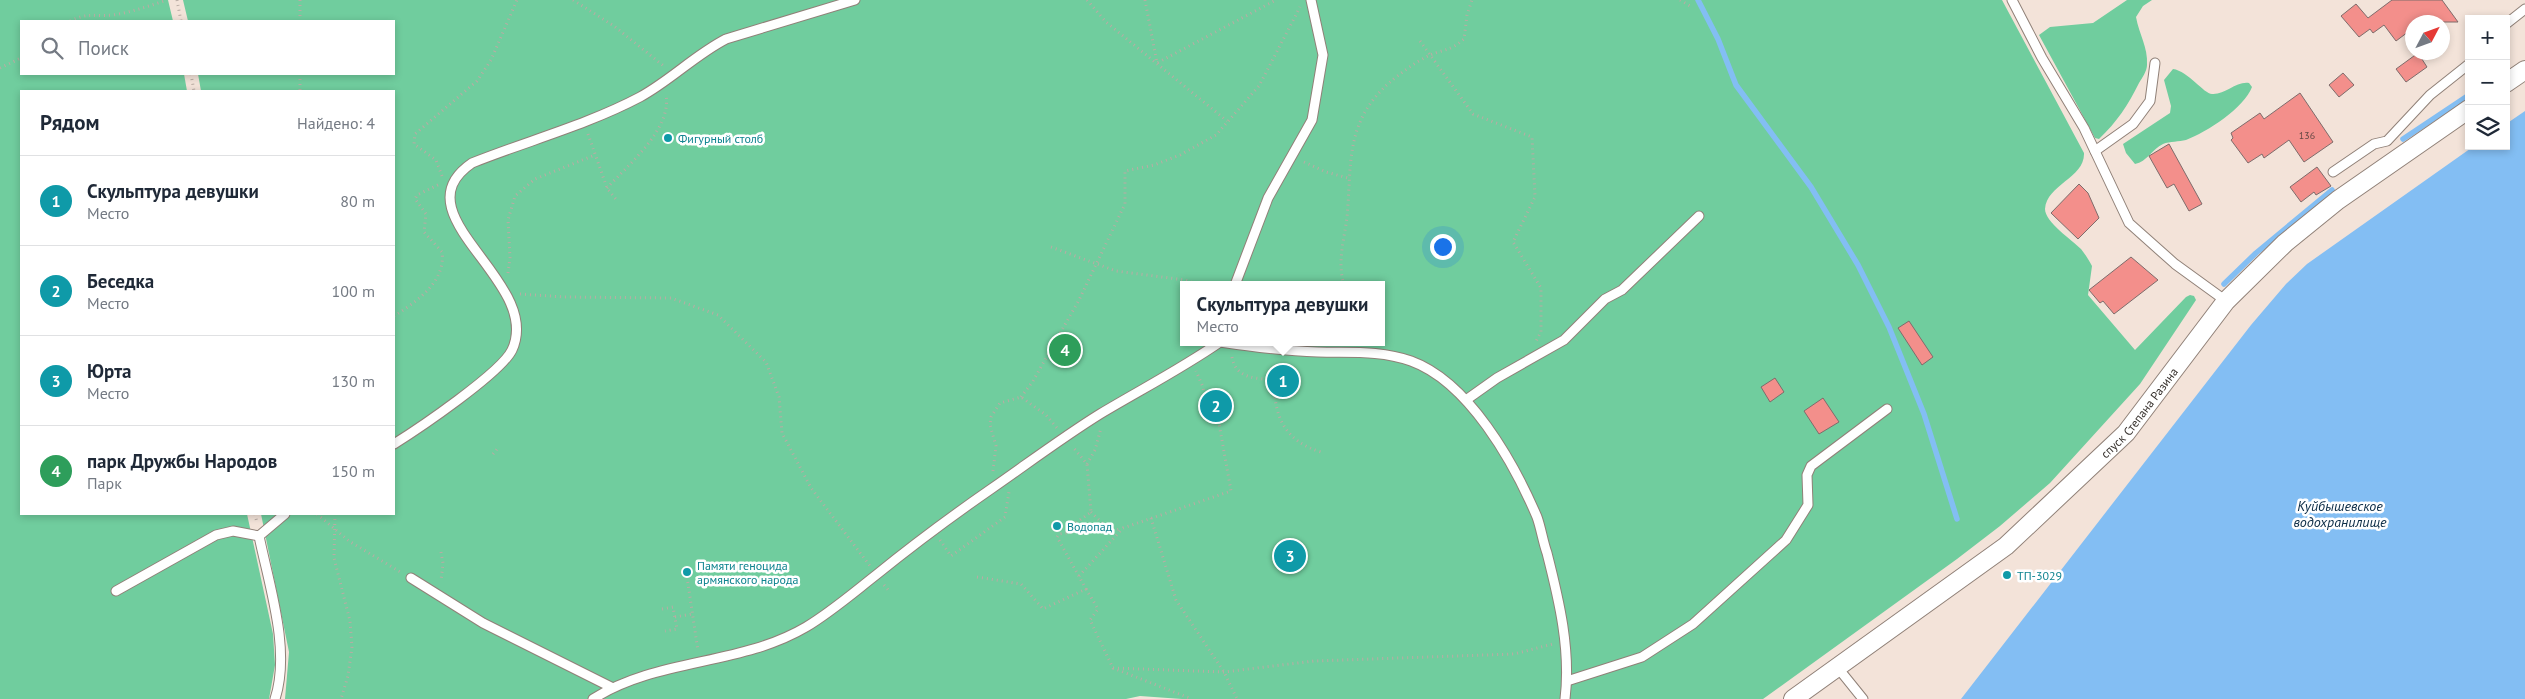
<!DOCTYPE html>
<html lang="ru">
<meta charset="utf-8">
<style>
:root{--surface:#fff;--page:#f6f6f7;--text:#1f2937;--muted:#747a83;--line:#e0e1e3;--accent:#a4297d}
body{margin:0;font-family:"PT Sans",sans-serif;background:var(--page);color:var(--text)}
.controls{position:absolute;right:15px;top:15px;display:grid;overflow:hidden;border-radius:0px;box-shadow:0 2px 8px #0003}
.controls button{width:45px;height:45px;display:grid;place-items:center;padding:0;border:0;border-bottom:1px solid var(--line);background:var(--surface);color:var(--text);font:25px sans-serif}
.compass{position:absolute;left:2405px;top:15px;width:45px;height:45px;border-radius:50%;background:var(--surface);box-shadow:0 2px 8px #0003;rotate:49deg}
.you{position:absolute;left:1442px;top:246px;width:18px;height:18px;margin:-12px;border:4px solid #fff;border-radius:50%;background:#1a73e8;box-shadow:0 0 0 8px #1a73e833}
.badge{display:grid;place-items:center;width:32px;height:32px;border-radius:50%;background:var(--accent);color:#fff;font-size:16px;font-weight:700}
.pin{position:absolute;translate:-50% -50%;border:2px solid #fff;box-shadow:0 1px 5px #0006}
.popup{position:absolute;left:1180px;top:281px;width:205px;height:65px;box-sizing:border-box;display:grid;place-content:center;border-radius:0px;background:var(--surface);filter:drop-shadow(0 1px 4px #0005);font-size:16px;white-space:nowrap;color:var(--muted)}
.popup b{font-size:19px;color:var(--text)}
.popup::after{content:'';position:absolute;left:50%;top:100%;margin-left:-10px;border:10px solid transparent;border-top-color:var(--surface)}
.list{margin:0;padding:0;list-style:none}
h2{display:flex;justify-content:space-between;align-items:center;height:65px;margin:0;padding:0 20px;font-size:21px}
h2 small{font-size:16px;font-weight:400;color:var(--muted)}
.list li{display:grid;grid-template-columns:32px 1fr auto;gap:15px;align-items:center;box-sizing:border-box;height:90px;padding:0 20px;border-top:1px solid var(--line)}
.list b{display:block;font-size:19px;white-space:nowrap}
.list p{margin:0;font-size:16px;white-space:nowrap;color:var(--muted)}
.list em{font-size:16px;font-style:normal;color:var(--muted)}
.icon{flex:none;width:28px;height:28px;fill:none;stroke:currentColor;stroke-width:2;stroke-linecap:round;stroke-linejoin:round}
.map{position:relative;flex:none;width:2525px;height:699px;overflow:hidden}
.search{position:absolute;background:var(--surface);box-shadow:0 2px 8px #0003;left:20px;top:20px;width:375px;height:55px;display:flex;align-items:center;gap:12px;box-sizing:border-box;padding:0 18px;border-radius:0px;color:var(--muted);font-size:19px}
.panel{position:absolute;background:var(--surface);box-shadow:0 2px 8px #0003;left:20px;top:90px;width:375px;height:425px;border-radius:0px}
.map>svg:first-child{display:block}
</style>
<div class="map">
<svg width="2525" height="699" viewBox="0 0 2525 699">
<rect width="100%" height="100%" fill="#f3e3d9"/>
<g fill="#70cd9e" fill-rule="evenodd">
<path d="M0,0H168L173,21H21V74H184L187,91H21V514H247L273,634L275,665L269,699H0Z"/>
<path d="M183,0H2002L2084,153C2085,178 2047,184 2045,209C2045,222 2072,240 2081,249C2085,254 2089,260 2092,266L2088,295L2135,350L2186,297L2190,295L2194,296L2196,300L2140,384L2050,483L2000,526L1957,559L1763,699H1182L1140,696L1126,699H285L289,652L261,514H394V91H201L198,74H394V21H188ZM1184,285H1382V342H1184Z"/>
<path d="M2127,0H2152L2143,6L2136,17C2139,34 2148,47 2147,65C2147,71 2142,78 2139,83C2128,105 2117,122 2099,139L2095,138L2039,35L2050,27L2093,23Z"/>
<path d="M2173,69C2188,71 2204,94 2212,94C2225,95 2236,81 2249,83L2252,87C2244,108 2207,132 2186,140C2179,142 2170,141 2163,144C2152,149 2147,162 2135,164L2126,153L2123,144L2170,113L2171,106L2164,80Z"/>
</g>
<path fill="#83bef3" d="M2525,111V699H1961L2251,325L2286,284L2307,264L2474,146H2506V124Z"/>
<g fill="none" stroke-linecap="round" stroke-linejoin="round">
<g stroke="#83bef3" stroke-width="5.5">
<path d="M1698,0L1718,39L1736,85L1811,187L1858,265L1889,327L1924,414L1957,519"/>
<path d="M2403,139L2469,95"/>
<path d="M2224,284L2256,253L2332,190"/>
</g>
</g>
<g fill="#f38f8b" stroke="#7e6c6b">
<path d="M2392,0H2442L2458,22H2412V29L2396,41L2384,25L2373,33L2370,29L2359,37L2341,16L2356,4L2368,18Z"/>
<path d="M2418,53L2427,67L2406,82L2396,69Z"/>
<path d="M2343,73L2354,85L2339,97L2329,85Z"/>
<path d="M2300,93L2333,142L2304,162L2289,140L2264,158L2262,154L2248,163L2231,140L2233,138L2231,133L2260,113L2264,119Z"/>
<path d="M2169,144L2202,204L2189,211L2174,184L2167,188L2149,156Z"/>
<path d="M2317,167L2331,186L2316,195L2314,192L2301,202L2290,187Z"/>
<path d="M2079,184L2088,193L2099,218L2078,239L2051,213Z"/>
<path d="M2131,257L2158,280L2114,314L2103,301L2100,303L2089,290Z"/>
<path d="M1909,321L1933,357L1922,365L1898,328Z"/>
<path d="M1775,378L1784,392L1770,402L1761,387Z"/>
<path d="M1823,398L1839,422L1819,434L1804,411Z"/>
</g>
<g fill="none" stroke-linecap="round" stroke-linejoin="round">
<g stroke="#908178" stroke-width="11">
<g id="lane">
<path d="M2012,0L2042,58L2084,128L2129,223L2175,264L2226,301"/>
<path d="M2506,24L2525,9"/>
<path d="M2095,151L2133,124L2150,101L2155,63"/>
<path d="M2333,172L2374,144L2387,141L2430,95L2469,64"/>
<path d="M1235,285L1268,198L1312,120L1323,55L1311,0"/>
<path d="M1220,342C1253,347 1285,351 1318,352C1350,353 1380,350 1411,361C1469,382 1514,463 1537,517C1541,528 1543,542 1547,553C1559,600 1571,650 1565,699"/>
<path d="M1466,400L1497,378L1564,340L1605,299L1622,290L1699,216"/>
<path d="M394,444C418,429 501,373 512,350C544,281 396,215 472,163C527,141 587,125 640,97C671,80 695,55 726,39L855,0"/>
<path d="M259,536C269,585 291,650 275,699"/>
<path d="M259,536L285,514"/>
<path d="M411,578L483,623L611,687"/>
<path d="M116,591L216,535L233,531L259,536"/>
<path d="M1838,668L1863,699"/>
<path d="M1567,681L1642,657L1693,624L1786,540L1808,505L1807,475L1811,466L1887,409"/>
<path d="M593,699C657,658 740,666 806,627C831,612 853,593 876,575C913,545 952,516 991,489C1027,464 1063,437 1100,414C1140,390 1181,369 1220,342"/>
</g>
</g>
<g stroke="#908178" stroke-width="20">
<g id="street">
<path d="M2506,83L2525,70"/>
<path id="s1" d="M1793,699L2006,546L2126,433L2226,301L2285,243L2338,200L2469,109"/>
</g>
</g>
<g stroke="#b9aca4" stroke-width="3" stroke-dasharray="1 4" stroke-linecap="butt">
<path d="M177,0L181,21"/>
<path d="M300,0V21"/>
<path d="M573,0L614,26L665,67"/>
<path d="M1087,0L1106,22L1227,121"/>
<path d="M1145,0L1157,63L1276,0"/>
<path d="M1680,0L1690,6"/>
<path d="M70,21C89,12 93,17 113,15C132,12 149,6 167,0"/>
<path d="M1420,41L1473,114L1532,137L1535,197L1513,242L1541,288V332L1536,341"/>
<path d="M0,68L21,58"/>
<path d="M191,74L194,91"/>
<path d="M300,74V91"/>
<path d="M588,134L607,188L618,202"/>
<path d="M1304,162L1326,172L1348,178"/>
<path d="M442,176L436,160L414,144L415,134L477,81L491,60L517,0"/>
<path d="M607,188C628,165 672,129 666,95"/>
<path d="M1051,247L1116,271L1185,280L1201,285"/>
<path d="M508,273L510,258L508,220L515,196L535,179L595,155"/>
<path d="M1344,285C1337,262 1344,241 1347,217C1352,165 1344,123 1389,83C1399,74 1417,61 1430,55C1445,49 1450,51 1464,39L1467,15L1472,0"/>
<path d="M520,294L564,297L671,298L718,315L766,362L779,397L782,433L811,488L870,566"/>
<path d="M394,316C416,302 446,282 442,252L424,232L426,214L415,199L417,195L440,184"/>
<path d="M1232,357C1236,379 1255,378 1274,380C1274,416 1284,441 1321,452"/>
<path d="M1021,397L1033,381L1079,300L1125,204V171L1154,165L1180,155L1216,135L1259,86L1300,7"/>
<path d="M493,454L497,449"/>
<path d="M1087,464L1095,450L1101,428"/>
<path d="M993,471L996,446L990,425L991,417L1000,403L1021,397L1046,415L1057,428"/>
<path d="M1091,512L1111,532L1122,528"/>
<path d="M255,514L257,523"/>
<path d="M317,514L349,541L402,573"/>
<path d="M335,514L334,558L350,621L352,647L348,676L341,699"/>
<path d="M1151,518L1176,600L1224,672L1237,699"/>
<path d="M1052,528L1073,525L1091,512L1087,464L1072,446"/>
<path d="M940,540L951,556L1005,517L1009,492"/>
<path d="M441,552L443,563L441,581"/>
<path d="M1079,576L1123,528L1231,491L1217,412L1206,414L1203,387L1196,371"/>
<path d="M687,577L698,651"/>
<path d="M977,577L1021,584L1043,609L1086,589L1057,537L1059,534L1073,532V525"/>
<path d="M884,585L890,592"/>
<path d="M1086,589L1098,609L1090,620L1113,668L1192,699"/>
<path d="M662,609L673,607L677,629L665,631"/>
<path d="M675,617L692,614"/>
<path d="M1113,668L1224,672L1314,661L1514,654L1553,644"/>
</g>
<use href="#lane" stroke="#fff" stroke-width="9"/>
<use href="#street" stroke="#fff" stroke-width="18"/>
</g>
<g fill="#0f9aa8" stroke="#fff" stroke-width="2">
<circle cx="668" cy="138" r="5"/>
<circle cx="1057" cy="526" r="5"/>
<circle cx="687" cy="572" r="5"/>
<circle cx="2007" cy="575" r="5"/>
</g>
<g text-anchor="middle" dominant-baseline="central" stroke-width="5" stroke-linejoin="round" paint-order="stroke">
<g font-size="10" fill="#674945">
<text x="2307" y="135">136</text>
</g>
<g font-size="12" fill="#0d838f" stroke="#fff" text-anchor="start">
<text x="678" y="138">Фигурный столб</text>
<text x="1067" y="526">Водопад</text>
<text x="697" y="565">Памяти геноцида<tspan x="697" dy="14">армянского народа</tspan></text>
<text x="2017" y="575">ТП-3029</text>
</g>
<g font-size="12" fill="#38322e" stroke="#fff">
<text stroke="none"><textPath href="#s1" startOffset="451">спуск Степана Разина</textPath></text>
</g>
<g font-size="14" font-style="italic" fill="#0c2c46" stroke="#fff">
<text x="2340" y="506">Куйбышевское<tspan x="2340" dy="16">водохранилище</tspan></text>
</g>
</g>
</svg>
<div class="controls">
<button>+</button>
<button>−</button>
<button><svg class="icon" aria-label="layers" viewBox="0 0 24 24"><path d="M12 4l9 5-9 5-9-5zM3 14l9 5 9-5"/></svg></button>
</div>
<svg class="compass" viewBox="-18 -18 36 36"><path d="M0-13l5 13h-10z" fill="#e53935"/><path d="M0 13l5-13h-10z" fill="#747a83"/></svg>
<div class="you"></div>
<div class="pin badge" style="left:1283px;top:381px;background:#0f9aa8">1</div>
<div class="popup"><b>Скульптура девушки</b>Место</div>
<div class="pin badge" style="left:1216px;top:406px;background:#0f9aa8">2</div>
<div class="pin badge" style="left:1290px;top:556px;background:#0f9aa8">3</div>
<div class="pin badge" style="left:1065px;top:350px;background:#2e9e5b">4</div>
<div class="search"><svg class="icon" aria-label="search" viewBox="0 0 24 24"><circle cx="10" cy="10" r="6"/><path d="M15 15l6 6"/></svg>Поиск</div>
<section class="panel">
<h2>Рядом<small>Найдено: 4</small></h2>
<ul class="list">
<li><span class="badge" style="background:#0f9aa8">1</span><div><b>Скульптура девушки</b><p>Место</p></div><em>80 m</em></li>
<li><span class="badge" style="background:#0f9aa8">2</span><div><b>Беседка</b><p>Место</p></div><em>100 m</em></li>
<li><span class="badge" style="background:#0f9aa8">3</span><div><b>Юрта</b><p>Место</p></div><em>130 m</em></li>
<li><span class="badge" style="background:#2e9e5b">4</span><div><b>парк Дружбы Народов</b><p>Парк</p></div><em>150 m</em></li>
</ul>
</section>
</div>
